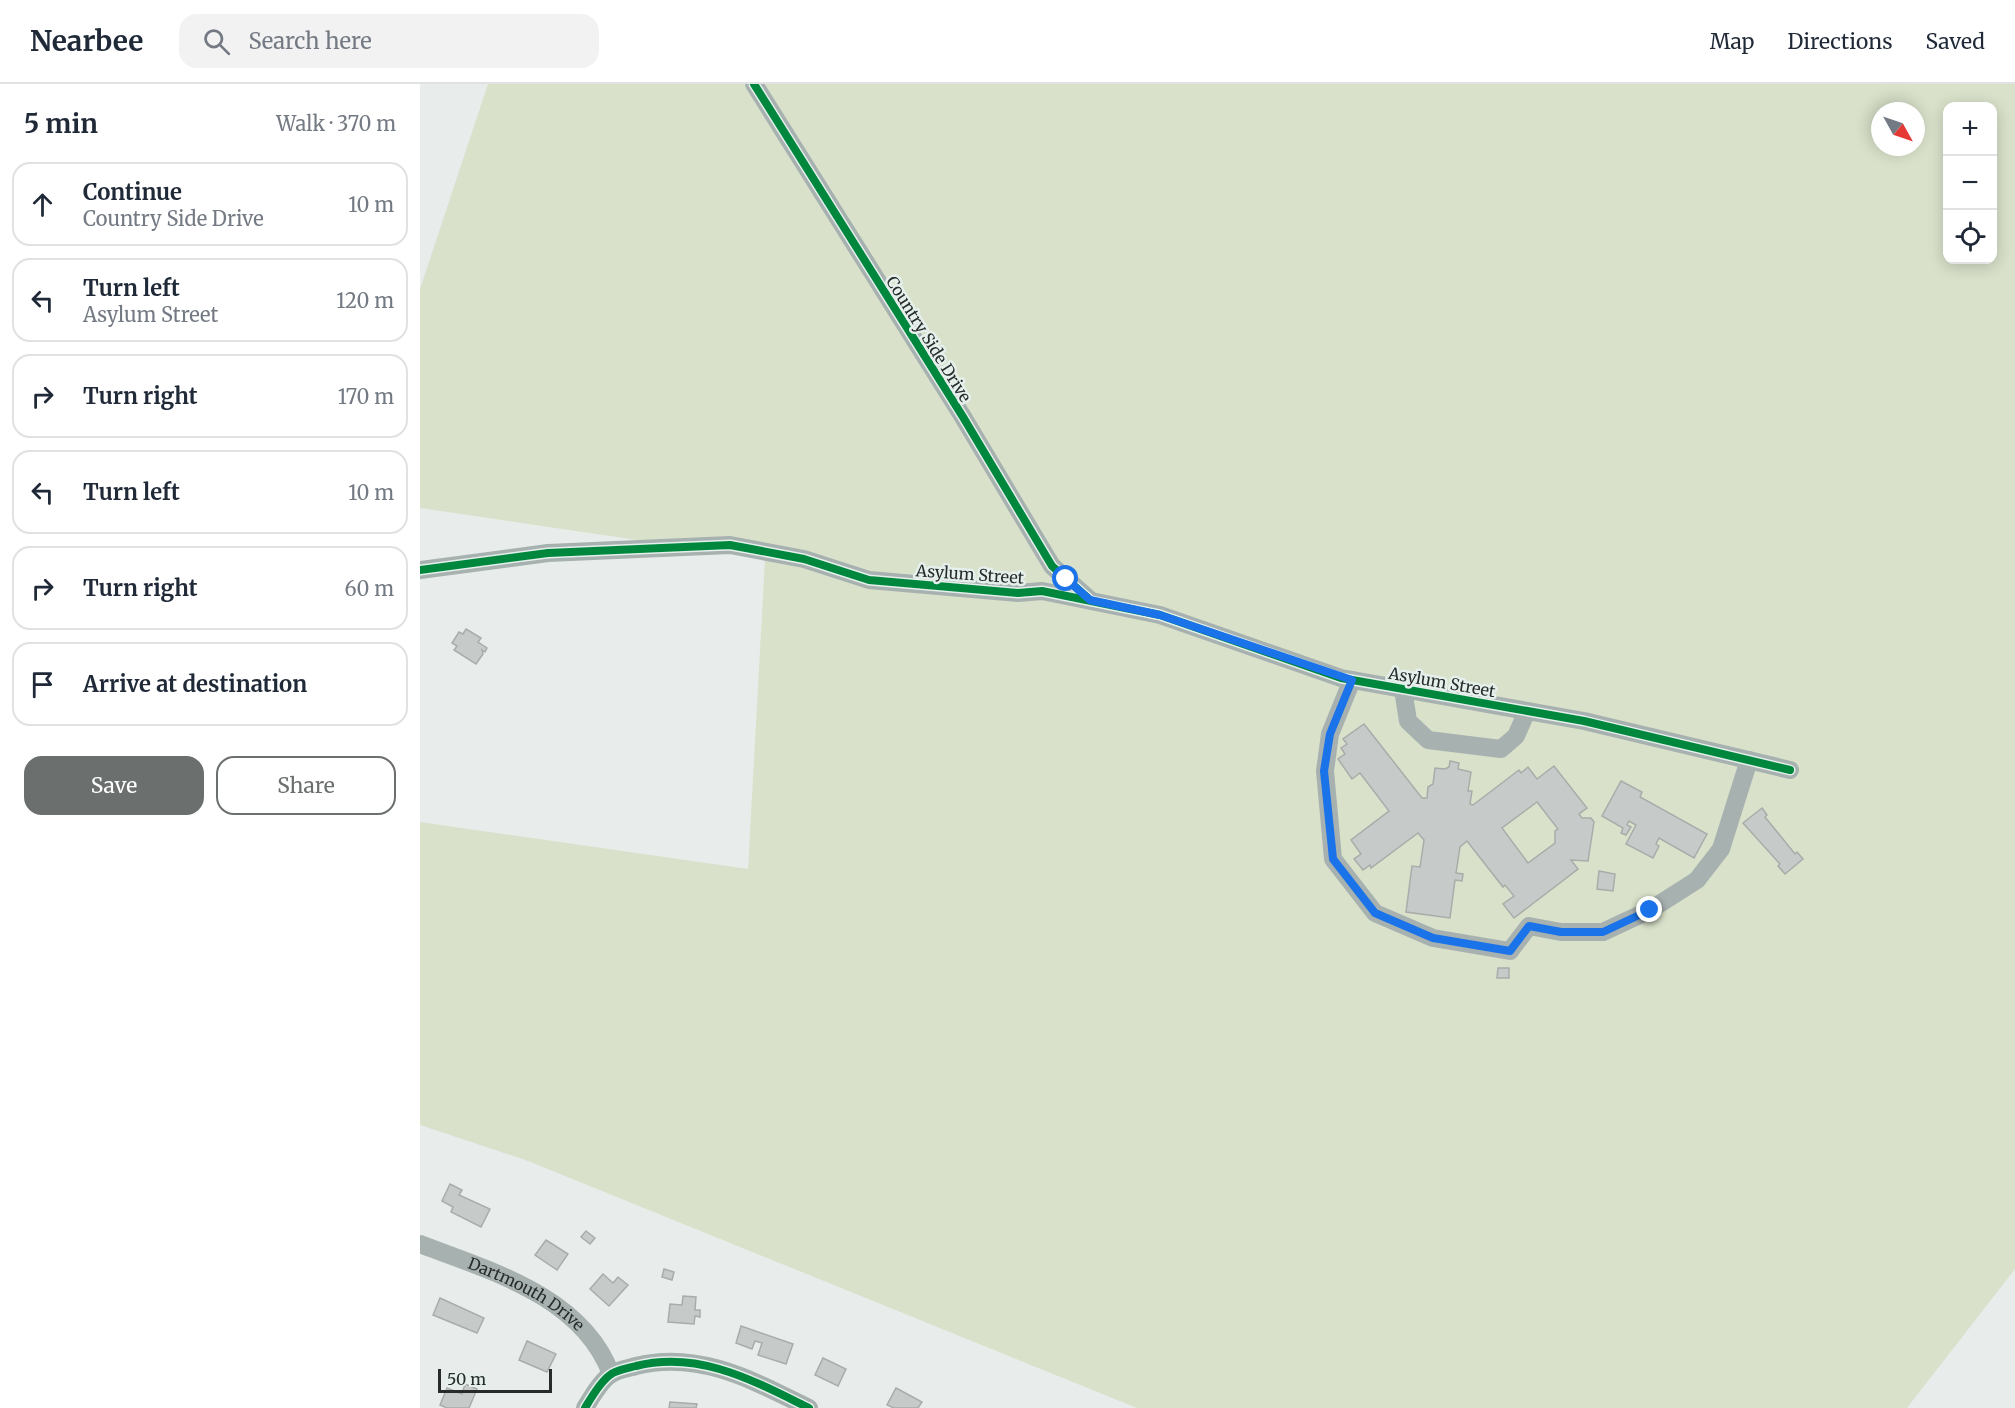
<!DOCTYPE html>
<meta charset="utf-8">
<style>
:root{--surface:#fff;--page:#f2f2f3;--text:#1f2937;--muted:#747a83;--line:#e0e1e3;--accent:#6b6f6e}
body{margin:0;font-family:Merriweather,serif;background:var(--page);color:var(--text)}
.controls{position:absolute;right:18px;top:18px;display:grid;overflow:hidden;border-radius:12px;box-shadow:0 3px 15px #0003}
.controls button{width:54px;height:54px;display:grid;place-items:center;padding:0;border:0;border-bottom:2px solid var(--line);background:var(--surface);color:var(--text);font:30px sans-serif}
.compass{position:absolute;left:1451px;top:18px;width:54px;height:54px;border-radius:50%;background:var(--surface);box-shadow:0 3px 15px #0003;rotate:130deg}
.scale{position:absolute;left:18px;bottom:15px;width:114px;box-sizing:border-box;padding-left:6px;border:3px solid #272b2a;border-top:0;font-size:16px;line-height:21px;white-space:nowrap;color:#272b2a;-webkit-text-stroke:4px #e5f0ec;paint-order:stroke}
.stop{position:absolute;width:18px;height:18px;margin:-14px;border:4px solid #1a73e8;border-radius:50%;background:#fff}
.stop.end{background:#1a73e8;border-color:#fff;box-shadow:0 2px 6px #0008}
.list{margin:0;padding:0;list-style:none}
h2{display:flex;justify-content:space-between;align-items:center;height:78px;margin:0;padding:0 24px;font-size:26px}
h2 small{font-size:20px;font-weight:400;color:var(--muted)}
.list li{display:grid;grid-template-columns:39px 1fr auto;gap:18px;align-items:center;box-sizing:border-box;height:84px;margin:0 12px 12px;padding:0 12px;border:2px solid var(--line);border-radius:18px}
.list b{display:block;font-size:22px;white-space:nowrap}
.list p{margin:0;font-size:20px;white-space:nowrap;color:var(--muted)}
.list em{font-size:20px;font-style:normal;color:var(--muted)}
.actions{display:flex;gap:12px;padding:18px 24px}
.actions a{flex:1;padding:14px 0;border:2px solid var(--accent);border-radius:18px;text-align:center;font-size:21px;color:var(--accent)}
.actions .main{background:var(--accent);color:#fff}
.icon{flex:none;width:33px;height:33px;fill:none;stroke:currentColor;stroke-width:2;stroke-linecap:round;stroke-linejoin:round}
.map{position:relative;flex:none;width:1595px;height:1324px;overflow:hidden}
header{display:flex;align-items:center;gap:36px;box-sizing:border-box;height:84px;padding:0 30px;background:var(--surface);border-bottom:2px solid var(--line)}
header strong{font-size:28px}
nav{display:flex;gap:33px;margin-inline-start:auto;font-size:21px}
.search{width:420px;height:54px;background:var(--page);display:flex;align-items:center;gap:15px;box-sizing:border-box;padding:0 21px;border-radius:18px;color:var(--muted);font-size:22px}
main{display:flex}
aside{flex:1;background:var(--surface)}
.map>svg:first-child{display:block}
</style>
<header>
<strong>Nearbee</strong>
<div class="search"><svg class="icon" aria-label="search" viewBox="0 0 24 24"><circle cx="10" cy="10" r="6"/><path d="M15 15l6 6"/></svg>Search here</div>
<nav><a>Map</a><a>Directions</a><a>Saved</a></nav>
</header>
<main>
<aside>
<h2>5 min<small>Walk · 370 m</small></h2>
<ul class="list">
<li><svg class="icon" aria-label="ahead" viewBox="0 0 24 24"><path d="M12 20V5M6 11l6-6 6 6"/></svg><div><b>Continue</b><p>Country Side Drive</p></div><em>10 m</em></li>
<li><svg class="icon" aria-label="left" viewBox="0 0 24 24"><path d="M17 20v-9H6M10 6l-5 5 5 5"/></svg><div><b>Turn left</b><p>Asylum Street</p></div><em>120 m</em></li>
<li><svg class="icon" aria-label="right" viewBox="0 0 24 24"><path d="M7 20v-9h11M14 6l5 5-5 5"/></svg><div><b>Turn right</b></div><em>170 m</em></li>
<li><svg class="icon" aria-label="left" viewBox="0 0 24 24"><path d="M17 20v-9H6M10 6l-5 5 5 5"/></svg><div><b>Turn left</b></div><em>10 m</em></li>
<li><svg class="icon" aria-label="right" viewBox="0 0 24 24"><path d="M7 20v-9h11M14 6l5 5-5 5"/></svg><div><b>Turn right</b></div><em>60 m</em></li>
<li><svg class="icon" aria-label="arrive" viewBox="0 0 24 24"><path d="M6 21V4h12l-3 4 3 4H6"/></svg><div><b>Arrive at destination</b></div></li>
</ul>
<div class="actions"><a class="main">Save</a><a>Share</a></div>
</aside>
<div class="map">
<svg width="1595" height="1324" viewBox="0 0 1595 1324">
<rect width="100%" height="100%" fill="#e8edeb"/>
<path fill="#d9e1ca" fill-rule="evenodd" d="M68,0H1595V1185L1487,1324H717L108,1077L0,1041V738L328,785L345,475L0,424V205ZM1528,22H1572V176H1528ZM1460,27H1496V63H1460Z"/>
<g fill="#c6cac8" stroke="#a9acaa" stroke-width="1.5" fill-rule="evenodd">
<path d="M46,545L61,554L58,558L67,564L65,568L62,566L63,570L56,580L34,566L37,562L32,559L39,548L43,550Z"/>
<path d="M944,640L1002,714H1007L1008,703L1013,700L1015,684L1025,685L1029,683L1030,677L1039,679L1038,685L1051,688L1048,707H1052L1050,720L1053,721L1099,686L1101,689L1108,683L1117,695L1134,682L1167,724L1159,730L1162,734H1171L1174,738L1168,777L1151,776L1158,785L1094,834L1083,820L1094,812L1085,801L1083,803L1047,757L1040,763L1036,789L1043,790L1042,797L1035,796L1030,834L986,828L992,782L1000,783L1004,756L998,749L951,784L950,781L943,786L934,775L941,770L931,756L969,727L940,689L932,695L918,675L925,670L921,664L927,660L923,655ZM1117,718L1138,745L1135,747V759L1108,779L1082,744Z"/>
<path d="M1201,697L1222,708L1220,713L1287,750L1274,774L1239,754L1236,760L1239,762L1233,774L1206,760L1216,741L1209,737L1207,741L1211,743L1206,751L1201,749L1203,744L1182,732Z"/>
<path d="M1342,724L1347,731L1345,733L1375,770L1377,768L1383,775L1365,790L1358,782L1360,780L1323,739Z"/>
<path d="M1179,787L1195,790L1193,807L1177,805Z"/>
<path d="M1078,884H1089V894H1077Z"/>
<path d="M30,1100L42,1106L39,1111L70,1125L61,1143L31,1128L33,1123L22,1117Z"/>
<path d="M166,1147L175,1154L170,1160L161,1153Z"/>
<path d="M126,1156L148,1170L137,1186L115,1171Z"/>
<path d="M244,1185L254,1188L252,1196L242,1193Z"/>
<path d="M183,1190L193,1199L198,1193L208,1201L189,1222L170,1205Z"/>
<path d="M263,1212L276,1213L275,1226H280V1233L275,1232L274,1240L248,1238L250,1220L262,1221Z"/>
<path d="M20,1214L64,1234L57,1249L13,1231Z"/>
<path d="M321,1242L373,1260L366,1280L338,1271L342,1259L335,1257L332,1265L316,1259Z"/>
<path d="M107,1257L136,1270L127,1288L99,1276Z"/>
<path d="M403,1274L426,1285L418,1302L395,1291Z"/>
<path d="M45,1300L57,1305L49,1324H27L20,1321L27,1304L42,1310Z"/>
<path d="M476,1304L502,1318L498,1324H474L467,1321Z"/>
<path d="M250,1318L277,1320L276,1324H249Z"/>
</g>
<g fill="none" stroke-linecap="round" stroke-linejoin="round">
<g stroke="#a7b1b0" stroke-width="18">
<path d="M334,0L543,333L632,482L669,515"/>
<path d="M0,486L128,469L310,461L384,475L449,496L598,509L622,507L740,531L921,594L1164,637L1370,686"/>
<path d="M932,596L910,650L905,687L913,775L955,829L1013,854L1090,867L1109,842L1141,848H1183L1230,826L1277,796L1301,765L1329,676"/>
<path d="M983,605L988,637L1008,656L1081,665L1096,652L1107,627"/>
<path id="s1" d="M0,1160C70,1187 162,1212 191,1290"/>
<path d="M165,1324C171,1314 180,1298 190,1291C196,1286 209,1284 216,1282C279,1266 334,1297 389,1324"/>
</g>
<g stroke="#e5f0ec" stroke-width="11">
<g id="cycleway">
<path d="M334,0L543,333L632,482L670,516"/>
<path d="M0,486L128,469L310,461L384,475L449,496L598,509L622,507L740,531L921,594L1164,637L1370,686"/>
<path d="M165,1324C171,1314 180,1298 190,1291C196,1286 209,1284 216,1282C279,1266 334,1297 389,1324"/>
</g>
</g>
<use href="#cycleway" stroke="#00873e" stroke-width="8"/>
</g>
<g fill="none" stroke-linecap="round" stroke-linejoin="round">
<path stroke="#1a73e8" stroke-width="8" d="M646,495L670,516L740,531L932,596L910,650L904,687L913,775L955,829L1013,854L1090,867L1109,842L1141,848H1183L1230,826"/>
</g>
<g text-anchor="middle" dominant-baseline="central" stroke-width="5" stroke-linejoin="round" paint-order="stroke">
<g font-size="16" fill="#272b2a" stroke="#e5f0ec">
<text transform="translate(509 255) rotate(58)">Country Side Drive</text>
<text transform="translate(550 490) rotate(4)">Asylum Street</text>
<text transform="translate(1022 598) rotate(10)">Asylum Street</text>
<text stroke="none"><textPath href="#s1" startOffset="118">Dartmouth Drive</textPath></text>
</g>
</g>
</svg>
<div class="controls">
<button>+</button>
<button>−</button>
<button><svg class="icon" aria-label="locate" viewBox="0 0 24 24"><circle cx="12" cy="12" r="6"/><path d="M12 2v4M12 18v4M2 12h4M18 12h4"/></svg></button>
</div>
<svg class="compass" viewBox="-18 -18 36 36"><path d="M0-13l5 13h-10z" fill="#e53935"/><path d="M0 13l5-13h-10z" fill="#747a83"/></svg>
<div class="scale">50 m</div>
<div class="stop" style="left:646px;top:495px"></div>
<div class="stop end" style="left:1230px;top:826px"></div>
</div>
</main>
